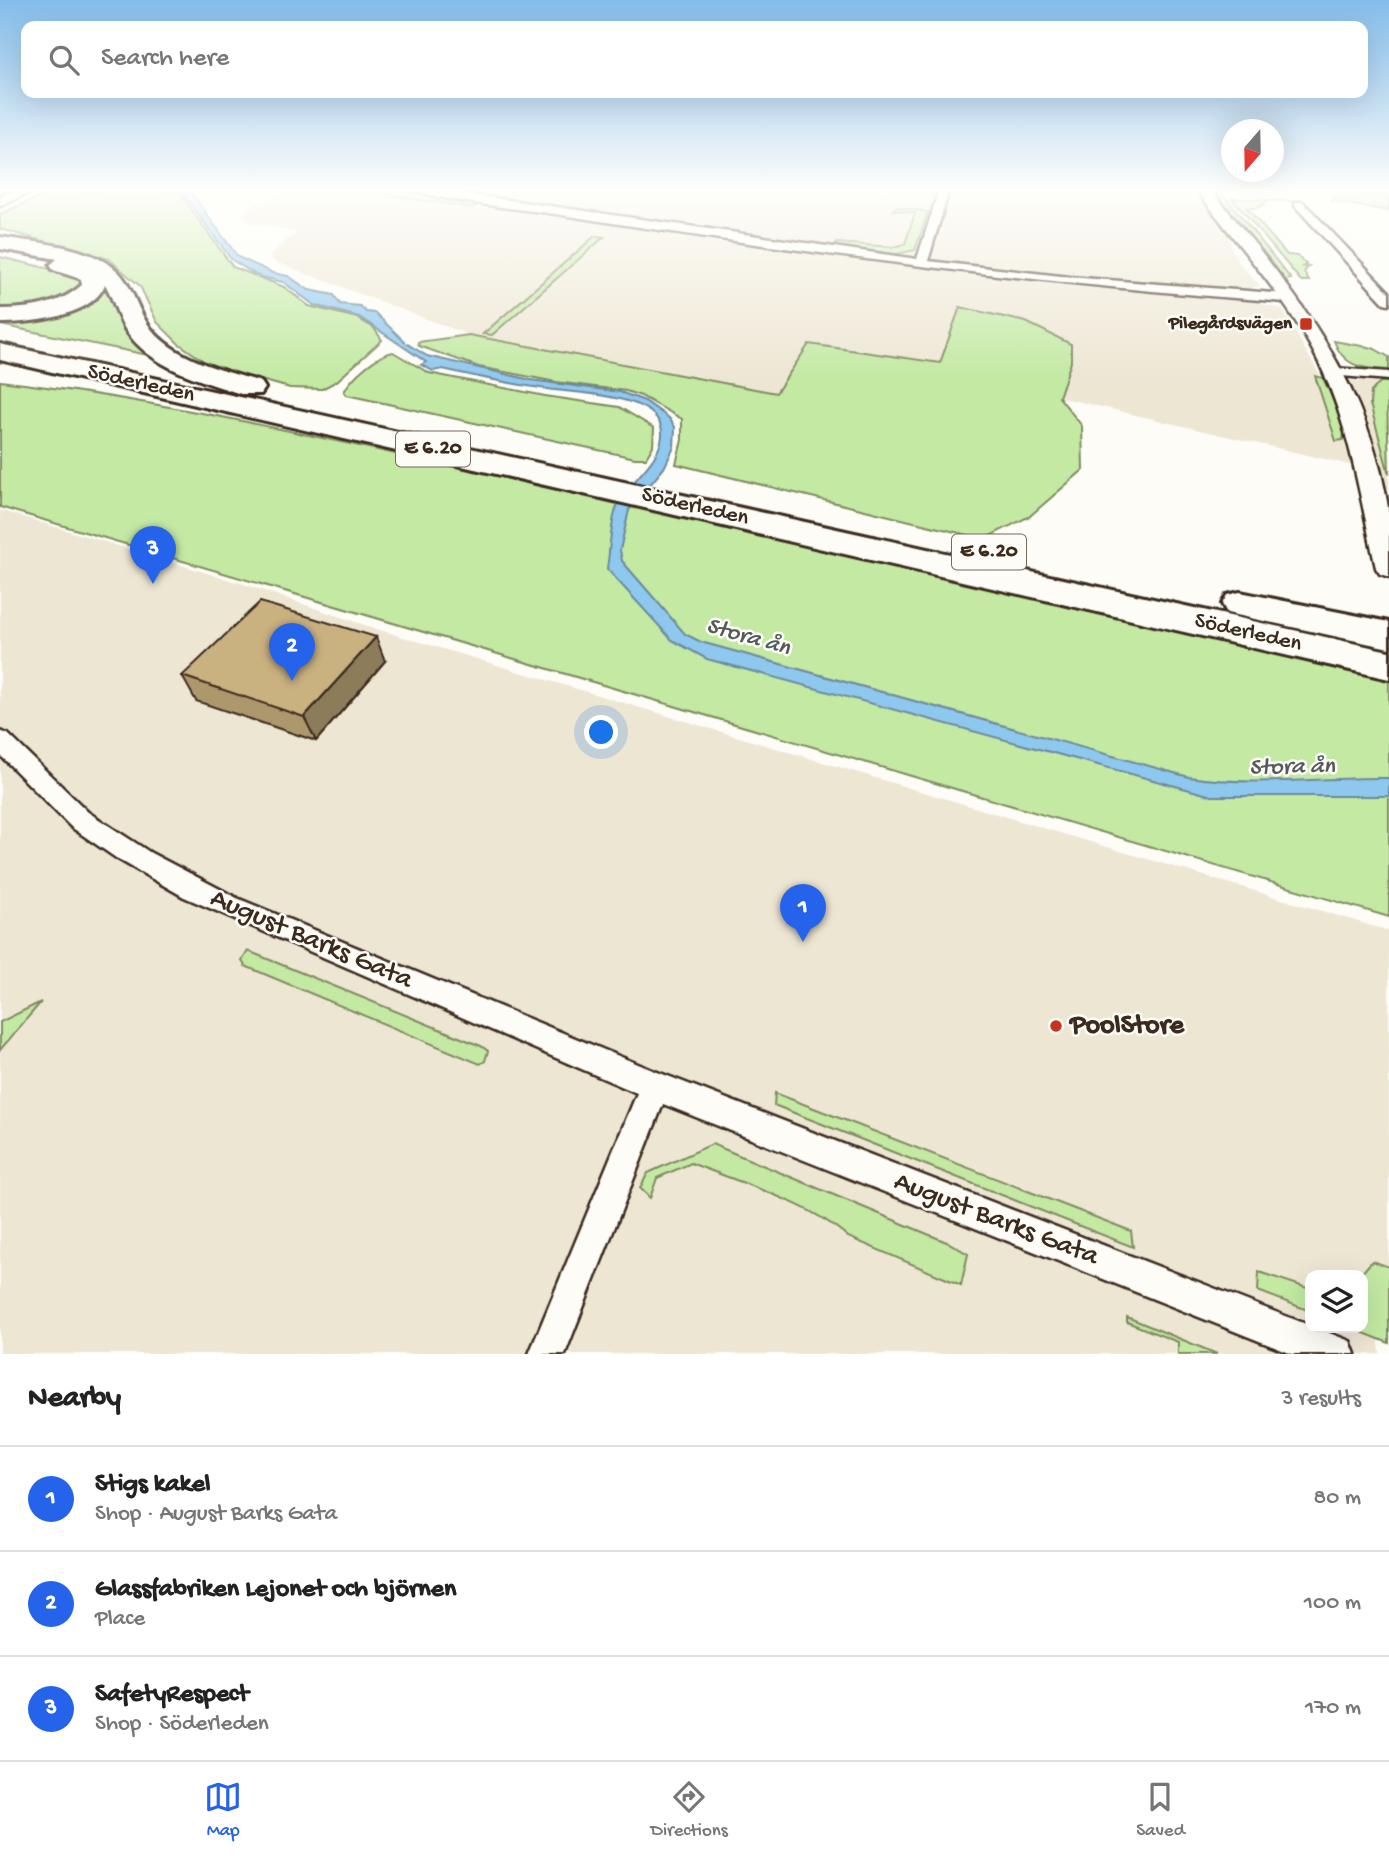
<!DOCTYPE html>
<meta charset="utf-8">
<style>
:root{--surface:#fff;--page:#f6f6f6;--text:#222;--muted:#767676;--line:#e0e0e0;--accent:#2563eb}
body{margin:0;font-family:"Gochi Hand",sans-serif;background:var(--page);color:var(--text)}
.controls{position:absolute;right:21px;bottom:21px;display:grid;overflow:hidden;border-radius:14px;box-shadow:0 7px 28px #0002}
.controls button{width:63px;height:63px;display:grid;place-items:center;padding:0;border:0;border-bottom:2px solid var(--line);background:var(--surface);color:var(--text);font:35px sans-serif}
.compass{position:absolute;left:1221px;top:119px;width:63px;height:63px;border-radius:50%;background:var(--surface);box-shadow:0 7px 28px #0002;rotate:200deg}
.you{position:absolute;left:602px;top:733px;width:24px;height:24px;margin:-18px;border:5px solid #fff;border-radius:50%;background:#1a73e8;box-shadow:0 0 0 10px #1a73e833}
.badge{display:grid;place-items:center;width:46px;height:46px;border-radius:50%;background:var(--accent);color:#fff;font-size:23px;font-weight:700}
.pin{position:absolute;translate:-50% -58px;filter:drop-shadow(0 2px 4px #0008)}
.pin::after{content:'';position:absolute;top:37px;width:24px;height:21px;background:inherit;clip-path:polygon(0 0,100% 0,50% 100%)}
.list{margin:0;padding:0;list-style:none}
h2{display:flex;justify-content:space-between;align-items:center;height:91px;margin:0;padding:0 28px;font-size:30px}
h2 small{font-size:23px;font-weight:400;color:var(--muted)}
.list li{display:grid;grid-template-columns:46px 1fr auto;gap:21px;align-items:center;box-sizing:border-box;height:105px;padding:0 28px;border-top:2px solid var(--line)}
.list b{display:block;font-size:26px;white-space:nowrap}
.list p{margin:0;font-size:23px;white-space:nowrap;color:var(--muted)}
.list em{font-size:23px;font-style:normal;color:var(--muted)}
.icon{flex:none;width:38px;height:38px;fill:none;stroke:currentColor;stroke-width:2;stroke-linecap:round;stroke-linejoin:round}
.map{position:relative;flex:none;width:1389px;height:1354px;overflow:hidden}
.search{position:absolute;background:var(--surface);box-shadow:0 7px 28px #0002;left:21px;right:21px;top:21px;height:77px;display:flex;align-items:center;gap:18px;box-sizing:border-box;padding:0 24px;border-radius:14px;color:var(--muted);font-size:26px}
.sheet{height:406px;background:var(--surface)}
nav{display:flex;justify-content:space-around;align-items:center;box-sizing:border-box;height:98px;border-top:2px solid var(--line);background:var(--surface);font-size:19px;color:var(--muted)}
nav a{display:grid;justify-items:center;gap:4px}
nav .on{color:var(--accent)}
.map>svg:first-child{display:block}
</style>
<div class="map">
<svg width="1389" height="1354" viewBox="0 0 1389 1354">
<rect width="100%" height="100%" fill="#fdfcf7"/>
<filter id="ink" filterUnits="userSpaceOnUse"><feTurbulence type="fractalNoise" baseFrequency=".0143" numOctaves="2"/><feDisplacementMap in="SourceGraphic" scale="14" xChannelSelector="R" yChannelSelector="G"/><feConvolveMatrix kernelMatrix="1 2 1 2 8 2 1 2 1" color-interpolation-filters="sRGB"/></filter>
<g filter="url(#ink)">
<g fill="#ede6d3" fill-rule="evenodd">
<path d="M285,190H1196L1229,233L1232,250L1240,264L1260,286L1249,289L1259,303L1282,309L1322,379L1389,382V489L1350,465L1059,397L1071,362L940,363L809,344L776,394L469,335L273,261L270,255L297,232L251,223L243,211Z"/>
<path d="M0,510L253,587L373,628L1389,931V1267L1372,1262L1380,1354H0V1050L40,1003L0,1022ZM1310,1275H1363V1328H1310Z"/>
</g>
<g fill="#c3e9a3" stroke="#7f8a60" stroke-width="2">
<path d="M56,190H177L233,267L284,287L309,306L357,318L374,328L382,340L337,381L322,389L290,388L253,378L211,366L178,343L157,322L140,286L109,259L0,229V214Z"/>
<path d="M381,190H393L480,203L473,208L377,193Z"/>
<path d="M1212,190H1220L1291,279L1285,280Z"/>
<path d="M1342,190L1389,196V211L1331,201Z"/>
<path d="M1232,198L1292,201H1267L1258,208H1247L1287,255L1297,256L1306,264L1302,267L1309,266L1304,272L1309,281H1301Z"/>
<path d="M897,207L928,212L915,250L897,254L835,247L837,243L894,247L905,244L915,213L893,210Z"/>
<path d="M595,236L604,237L492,335L483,334Z"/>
<path d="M0,257L71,274L82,279L84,285C64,307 28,308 0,312Z"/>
<path d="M106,285L153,356L0,325V321Z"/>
<path d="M960,307L1026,322L1071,344V362L1059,397L1082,426L1083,470L1030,516L984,539L676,464L682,440V419L641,396L626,391L556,382L479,367L419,346L418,342L469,335L776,393L809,344L940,363Z"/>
<path d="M1334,341L1373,348L1389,357V370C1363,368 1344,368 1334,341Z"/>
<path d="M393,352L429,373L545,396L619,407L654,428L653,446L646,458H635L347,395L344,392C351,377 377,355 393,352Z"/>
<path d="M1315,376L1323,378C1330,395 1348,423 1343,440L1336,441Z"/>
<path d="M0,381C178,402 350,445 525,482C814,544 1101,610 1389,676V917L0,507Z"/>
<path d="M1380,382H1389L1387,395L1389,474L1370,404L1371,392Z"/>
<path d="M248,951L481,1046L488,1051L485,1061L480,1064L245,966L242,961Z"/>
<path d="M41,1002L0,1050V1022Z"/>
<path d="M775,1093L1131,1231L1133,1247L774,1105Z"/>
<path d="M712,1144L949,1243L968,1254L961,1285L848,1237C809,1202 740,1183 691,1163L657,1178L650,1198L640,1188L648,1173Z"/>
<path d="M1372,1261L1389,1267V1343L1351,1328H1363V1275H1360Z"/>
<path d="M1259,1272L1310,1289V1311L1258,1291Z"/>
<path d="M1127,1317L1217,1354H1178V1342L1127,1322Z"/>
</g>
<path fill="#8fc8ee" stroke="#6d899b" stroke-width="2" d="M180,190H189L238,257L273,273L288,276L309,290L334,295L340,304L360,306L366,312L375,313L406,343L427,356L531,380L620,392L645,401L669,418L675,427L674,447L664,468L629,510L620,550L622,561L685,634L701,642L1189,777C1257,787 1320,777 1389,778V796H1212L707,659L672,640L607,569C610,550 610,525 617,506C626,484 652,469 660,445C678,393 576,394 547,389C512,384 477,377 443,369L433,371L421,365L426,362L359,317L314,305L283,282L258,276L232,260Z"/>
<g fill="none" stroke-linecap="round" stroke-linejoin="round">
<g stroke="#3b2a1e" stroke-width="5">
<g id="street">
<path d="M417,190H439L917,259L939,190H949L928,261L1070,277L1287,294L1293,298L1287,302C1044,285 803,253 562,215C538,211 430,200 417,190Z"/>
<path d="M1295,202H1303L1389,292V304L1384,303L1295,206Z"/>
<path d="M1334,368L1389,372V380L1329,375L1327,372Z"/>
<path d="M0,731L8,734L88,812L151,853L237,898L655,1071L1337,1336L1350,1341L1355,1354H1292L663,1104L565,1354H529L637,1093L184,897L116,858L71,827L0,755Z"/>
</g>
</g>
<g stroke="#3b2a1e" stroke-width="5">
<g id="secondary">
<path d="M16,190H35L0,206V196Z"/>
<path d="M1197,190H1211C1293,290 1369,379 1389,513C1389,533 1389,556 1389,577L1380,574L1376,568C1359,494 1349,417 1312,349C1281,291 1235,243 1197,190Z"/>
</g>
</g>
<g stroke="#3b2a1e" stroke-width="6">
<g id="highway">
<path d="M0,237C36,243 78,244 110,265C131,279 134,303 147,323C170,359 223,370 261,382L265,388L261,394H241C200,380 150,368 125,329C117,315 113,298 105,284C93,317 30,323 0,323V309C30,309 59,305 82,285L81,279L53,270L50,265L57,259L0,249Z"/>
<path d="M0,344L1389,651V679L0,360Z"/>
<path d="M1240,592L1389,622V648L1227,613L1222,604L1227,595Z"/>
</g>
</g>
<use href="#street" fill="#fdfcf7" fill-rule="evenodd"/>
<use href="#secondary" fill="#fdfcf7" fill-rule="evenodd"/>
<use href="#highway" fill="#fdfcf7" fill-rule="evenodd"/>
</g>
<path fill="#ad986e" stroke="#3b2a1e" stroke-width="2" d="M385,661L316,741L196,701L182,676Z"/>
<path fill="#8d7c5a" stroke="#3b2a1e" stroke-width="2" d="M376,637L385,661L316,741L304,717Z"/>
<path fill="#c9b180" stroke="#3b2a1e" stroke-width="2" d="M260,602L376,637L304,717L182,676Z"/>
</g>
<linearGradient id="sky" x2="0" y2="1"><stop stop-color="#84bcea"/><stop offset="0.5" stop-color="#fefefb"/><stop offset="1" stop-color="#fefefb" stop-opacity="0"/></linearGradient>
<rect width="1389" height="379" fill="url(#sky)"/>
<g fill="#c8321e" stroke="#fdfcf7" stroke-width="2.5">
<rect x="1299" y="317" width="14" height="14" rx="3.5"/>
<circle cx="1056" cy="1026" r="7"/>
</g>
<g text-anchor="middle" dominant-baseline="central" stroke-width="5" stroke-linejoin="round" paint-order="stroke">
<g font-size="19" font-weight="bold" fill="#3b2a1e" stroke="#fdfcf7" text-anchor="end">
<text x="1292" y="324">Pilegårdsvägen</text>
</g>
<g fill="#fdfcf7" stroke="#75695f" stroke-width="2">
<rect x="396" y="431.5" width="74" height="35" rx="5"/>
<rect x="952" y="534.5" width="74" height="35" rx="5"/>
</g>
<g font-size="21" font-weight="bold" fill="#3b2a1e">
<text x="433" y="449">E 6.20</text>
<text x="989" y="552">E 6.20</text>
</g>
<g font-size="23" fill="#3b2a1e" stroke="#fdfcf7">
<text transform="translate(141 384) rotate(13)">Söderleden</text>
<text transform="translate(695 507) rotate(13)">Söderleden</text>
<text transform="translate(1248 633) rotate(13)">Söderleden</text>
</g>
<g font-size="24" font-style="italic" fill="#54595c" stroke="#fdfcf7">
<text transform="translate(748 638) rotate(16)">Stora ån</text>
<text transform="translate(1292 768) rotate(-1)">Stora ån</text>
</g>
<g font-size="28" fill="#3b2a1e" stroke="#fdfcf7">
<text transform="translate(311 940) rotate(23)">August Barks Gata</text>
<text transform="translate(996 1220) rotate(21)">August Barks Gata</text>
</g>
<g font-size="28" font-weight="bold" fill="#3b2a1e" stroke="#fdfcf7" text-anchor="start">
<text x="1070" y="1026">PoolStore</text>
</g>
</g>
</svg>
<div class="controls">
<button><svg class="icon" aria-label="layers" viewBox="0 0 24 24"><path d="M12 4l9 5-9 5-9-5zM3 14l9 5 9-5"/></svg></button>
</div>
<svg class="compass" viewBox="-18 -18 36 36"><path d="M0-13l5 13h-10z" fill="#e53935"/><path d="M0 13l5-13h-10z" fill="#767676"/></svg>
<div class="you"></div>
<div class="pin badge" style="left:803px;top:942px">1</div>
<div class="pin badge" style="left:292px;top:681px">2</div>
<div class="pin badge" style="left:153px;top:584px">3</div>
<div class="search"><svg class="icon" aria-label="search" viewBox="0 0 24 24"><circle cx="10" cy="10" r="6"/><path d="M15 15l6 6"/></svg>Search here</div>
</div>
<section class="sheet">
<h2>Nearby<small>3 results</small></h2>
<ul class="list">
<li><span class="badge">1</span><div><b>Stigs kakel</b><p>Shop · August Barks Gata</p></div><em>80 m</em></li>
<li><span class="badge">2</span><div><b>Glassfabriken Lejonet och björnen</b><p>Place</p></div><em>100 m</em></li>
<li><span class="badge">3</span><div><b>SafetyRespect</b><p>Shop · Söderleden</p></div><em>170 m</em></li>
</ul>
</section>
<nav>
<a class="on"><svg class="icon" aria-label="map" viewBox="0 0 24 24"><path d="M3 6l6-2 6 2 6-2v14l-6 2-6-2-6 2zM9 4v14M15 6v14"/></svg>Map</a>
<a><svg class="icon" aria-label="directions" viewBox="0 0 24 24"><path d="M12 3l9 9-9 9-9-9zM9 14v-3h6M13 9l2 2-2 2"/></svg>Directions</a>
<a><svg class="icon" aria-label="saved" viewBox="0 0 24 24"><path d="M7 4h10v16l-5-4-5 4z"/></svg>Saved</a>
</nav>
